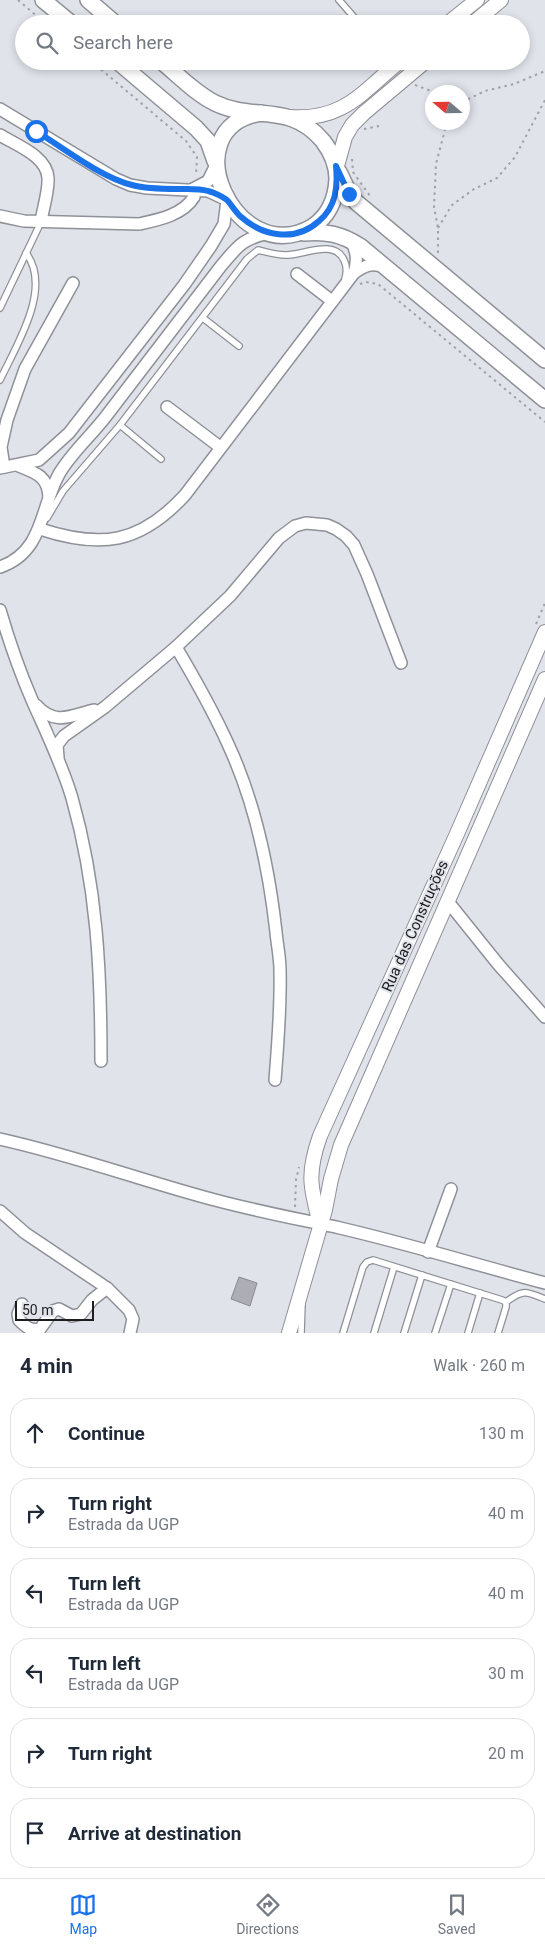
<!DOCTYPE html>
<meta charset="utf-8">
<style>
:root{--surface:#fff;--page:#f6f6f7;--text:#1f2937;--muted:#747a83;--line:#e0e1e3;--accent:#1a73e8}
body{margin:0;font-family:Roboto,sans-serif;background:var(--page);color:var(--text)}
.compass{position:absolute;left:425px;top:85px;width:45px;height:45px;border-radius:50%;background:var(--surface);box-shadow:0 2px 8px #0003;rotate:290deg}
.scale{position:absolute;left:15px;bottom:12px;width:79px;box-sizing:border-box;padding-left:5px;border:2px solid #1d1d20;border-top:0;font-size:14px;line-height:18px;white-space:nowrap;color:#1d1d20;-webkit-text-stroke:4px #e1e3eb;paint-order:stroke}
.stop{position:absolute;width:15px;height:15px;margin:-11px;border:4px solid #1a73e8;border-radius:50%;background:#fff}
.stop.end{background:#1a73e8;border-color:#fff;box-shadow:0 1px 5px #0008}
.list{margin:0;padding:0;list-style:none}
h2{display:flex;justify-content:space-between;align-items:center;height:65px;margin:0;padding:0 20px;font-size:21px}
h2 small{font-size:16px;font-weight:400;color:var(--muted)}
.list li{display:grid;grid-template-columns:32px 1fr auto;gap:15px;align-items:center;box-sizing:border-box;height:70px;margin:0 10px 10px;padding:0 10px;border:1px solid var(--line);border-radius:20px}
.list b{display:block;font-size:19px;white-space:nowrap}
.list p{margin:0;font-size:16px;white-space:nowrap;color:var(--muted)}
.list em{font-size:16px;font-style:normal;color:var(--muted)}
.icon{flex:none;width:28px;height:28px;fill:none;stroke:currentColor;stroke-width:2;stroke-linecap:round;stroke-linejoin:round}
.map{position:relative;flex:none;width:545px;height:1333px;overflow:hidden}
.search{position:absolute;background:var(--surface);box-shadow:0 2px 8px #0003;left:15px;right:15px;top:15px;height:55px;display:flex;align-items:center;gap:12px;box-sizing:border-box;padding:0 18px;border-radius:28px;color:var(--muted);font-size:19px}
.sheet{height:545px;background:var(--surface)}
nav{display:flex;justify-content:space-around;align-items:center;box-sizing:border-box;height:70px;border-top:1px solid var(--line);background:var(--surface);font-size:14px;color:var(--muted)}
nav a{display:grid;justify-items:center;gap:2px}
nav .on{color:var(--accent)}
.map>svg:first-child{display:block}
</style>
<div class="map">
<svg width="545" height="1333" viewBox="0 0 545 1333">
<rect width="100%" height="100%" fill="#e1e3eb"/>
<path fill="#adadb5" stroke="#8a8991" d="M239,1277L257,1283L250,1306L231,1299Z"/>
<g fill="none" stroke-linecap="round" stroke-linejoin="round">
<g stroke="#8f9198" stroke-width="8">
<g id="service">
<path d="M339,0L360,24"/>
<path d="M0,308L41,222"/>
<path d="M203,318L239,346"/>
<path d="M0,380C16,346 53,288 26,253"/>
<path d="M120,425L161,459"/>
<path d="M47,518L63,491L120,425L247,259L258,250C267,252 276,255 285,255C302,256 334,238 344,260C347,266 347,272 345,279"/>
<path d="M506,1302C523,1289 526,1291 545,1299"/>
<path d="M301,1333L302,1303"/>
<path d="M343,1333L363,1267L367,1262L373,1260L502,1300L506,1302V1307L498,1333"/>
<path d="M374,1333L394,1267"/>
<path d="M404,1333L422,1275"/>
<path d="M435,1333L451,1284"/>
<path d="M468,1333L480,1293"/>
</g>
</g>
<g stroke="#8f9198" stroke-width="14">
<g id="minor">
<path d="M0,109L116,179L130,185L147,188L208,191L227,200L224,224L211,246L184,285L69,433L39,460L0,468"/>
<path d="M0,135C16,145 47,156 48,178C49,190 43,209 41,221"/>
<path d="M193,189L208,181L216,165"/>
<path d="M0,216L24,221L139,224C158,220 183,215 194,197L193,189"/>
<path d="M350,239C357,251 358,260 354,273"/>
<path d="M297,274L332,301"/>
<path d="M167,407L220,447"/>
<path d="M19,466C37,473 48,477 49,497"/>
<path d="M4,467L1,447L7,420L25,369L73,283"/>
<path d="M40,529C101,549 140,544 185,495L354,273C364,266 372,262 384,267"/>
<path d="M0,567C44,552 40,508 59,474C71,453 92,435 107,415C145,366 183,316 221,266C238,246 242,239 269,233"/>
<path d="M0,610C9,641 19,670 32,700C46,732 62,764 72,798C97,886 101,971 101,1061"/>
<path d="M176,647C195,679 213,711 228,744C255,802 269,869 276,932C277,944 280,957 280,970C281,1007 278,1043 275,1080"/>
<path d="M36,705C55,726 70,716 94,710"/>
<path d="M58,757L57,745L64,736L105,707L176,647L230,596L279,538L295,526L306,523L327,525L336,529L346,536L354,545L367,574L401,663"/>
<path d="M449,903L498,964L545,1017"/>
<path d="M0,1139C73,1155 143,1181 215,1200C256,1211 298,1219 340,1228C409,1244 477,1265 545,1283"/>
<path d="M0,1211L25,1233L107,1288L129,1310L133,1319L130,1333"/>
<path d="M428,1252L451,1189"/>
<path d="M22,1304L18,1314L19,1320C26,1327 30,1331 40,1329L53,1311L59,1309L72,1316L81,1314L92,1300L107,1288"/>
</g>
</g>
<g stroke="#8f9198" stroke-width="16">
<g id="tertiary">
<path d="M447,24L477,0"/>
<path d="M472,24L501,0"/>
<path d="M289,117C344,121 362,92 400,61"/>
<path d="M337,166L345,137L352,125L364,113L426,61"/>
<path d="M320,1224C310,1186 307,1173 320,1136L456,836L545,632"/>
<path d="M289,1333L325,1210L331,1179L341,1145L545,679"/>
</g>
</g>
<g stroke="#8f9198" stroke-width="18">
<g id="secondary">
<path d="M43,0L72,24"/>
<path d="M88,0L116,24"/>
<path d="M117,61L196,128L208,141L215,161"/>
<path d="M161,61C178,75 195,93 215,103C254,122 289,101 323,141C332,153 337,164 337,179C336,199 329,216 312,227C235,271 170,126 262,113"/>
<path d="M339,172L349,193L356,202L545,360"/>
<path d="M304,233C326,231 341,234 360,246L545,400"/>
</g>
</g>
<g stroke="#a1a2a9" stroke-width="2" stroke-dasharray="2.5 4" stroke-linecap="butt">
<path d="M18,0L46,24"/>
<path d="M91,61L186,141L197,157L196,174"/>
<path d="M415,85L434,92"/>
<path d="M462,102L485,91L514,84L545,71"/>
<path d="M364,129L379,126"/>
<path d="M352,159L353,172L370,196"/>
<path d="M438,228L452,205L474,189L497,178L515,157L545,100"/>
<path d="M438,253V228L434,207L436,164L447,122"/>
<path d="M360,284L366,282L378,284L545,422"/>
<path d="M536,624L545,603"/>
<path d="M295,1207L296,1180L299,1167"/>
</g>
<use href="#service" stroke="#fff" stroke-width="5.5"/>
<use href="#minor" stroke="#fff" stroke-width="11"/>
<use href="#tertiary" stroke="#fff" stroke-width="14"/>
<use href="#secondary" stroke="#fff" stroke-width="15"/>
</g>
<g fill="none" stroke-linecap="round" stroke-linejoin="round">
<path stroke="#1a73e8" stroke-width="6" d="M36,131C63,148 102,178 132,185C147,189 162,189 177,189C187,189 198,188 208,191C213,192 224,197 228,201C232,206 235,211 240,216C262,236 295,243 319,221C336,207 338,187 336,166L349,194"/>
</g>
<g text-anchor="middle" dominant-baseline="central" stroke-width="4" stroke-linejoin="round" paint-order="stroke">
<g font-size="15" fill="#1d1d20" stroke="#e1e3eb">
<text transform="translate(415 926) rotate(-66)">Rua das Construções</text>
</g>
</g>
</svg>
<svg class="compass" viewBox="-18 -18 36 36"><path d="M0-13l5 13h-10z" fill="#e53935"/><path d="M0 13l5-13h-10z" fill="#747a83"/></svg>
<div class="scale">50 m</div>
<div class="stop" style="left:36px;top:131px"></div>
<div class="stop end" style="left:349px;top:194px"></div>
<div class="search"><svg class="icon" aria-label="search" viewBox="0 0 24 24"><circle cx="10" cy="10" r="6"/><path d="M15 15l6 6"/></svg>Search here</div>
</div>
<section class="sheet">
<h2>4 min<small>Walk · 260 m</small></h2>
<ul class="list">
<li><svg class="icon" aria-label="ahead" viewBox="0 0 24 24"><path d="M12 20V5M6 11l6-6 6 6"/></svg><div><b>Continue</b></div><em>130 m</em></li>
<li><svg class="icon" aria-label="right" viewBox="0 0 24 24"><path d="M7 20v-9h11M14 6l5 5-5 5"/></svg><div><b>Turn right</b><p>Estrada da UGP</p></div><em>40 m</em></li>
<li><svg class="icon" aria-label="left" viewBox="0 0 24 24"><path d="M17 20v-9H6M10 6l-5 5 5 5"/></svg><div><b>Turn left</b><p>Estrada da UGP</p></div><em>40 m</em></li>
<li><svg class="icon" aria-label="left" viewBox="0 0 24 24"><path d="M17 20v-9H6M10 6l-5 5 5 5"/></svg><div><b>Turn left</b><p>Estrada da UGP</p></div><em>30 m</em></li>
<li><svg class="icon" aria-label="right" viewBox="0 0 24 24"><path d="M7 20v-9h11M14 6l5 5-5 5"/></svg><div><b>Turn right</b></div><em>20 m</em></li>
<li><svg class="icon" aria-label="arrive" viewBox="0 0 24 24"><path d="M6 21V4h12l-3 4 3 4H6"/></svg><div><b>Arrive at destination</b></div></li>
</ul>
</section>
<nav>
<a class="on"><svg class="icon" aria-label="map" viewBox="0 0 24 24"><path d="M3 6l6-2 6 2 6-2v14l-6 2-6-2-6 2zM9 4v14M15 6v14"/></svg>Map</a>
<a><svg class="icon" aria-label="directions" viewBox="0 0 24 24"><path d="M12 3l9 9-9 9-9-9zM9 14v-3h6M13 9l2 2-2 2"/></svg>Directions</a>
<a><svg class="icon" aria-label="saved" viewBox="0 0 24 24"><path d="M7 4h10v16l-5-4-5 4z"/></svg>Saved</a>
</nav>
